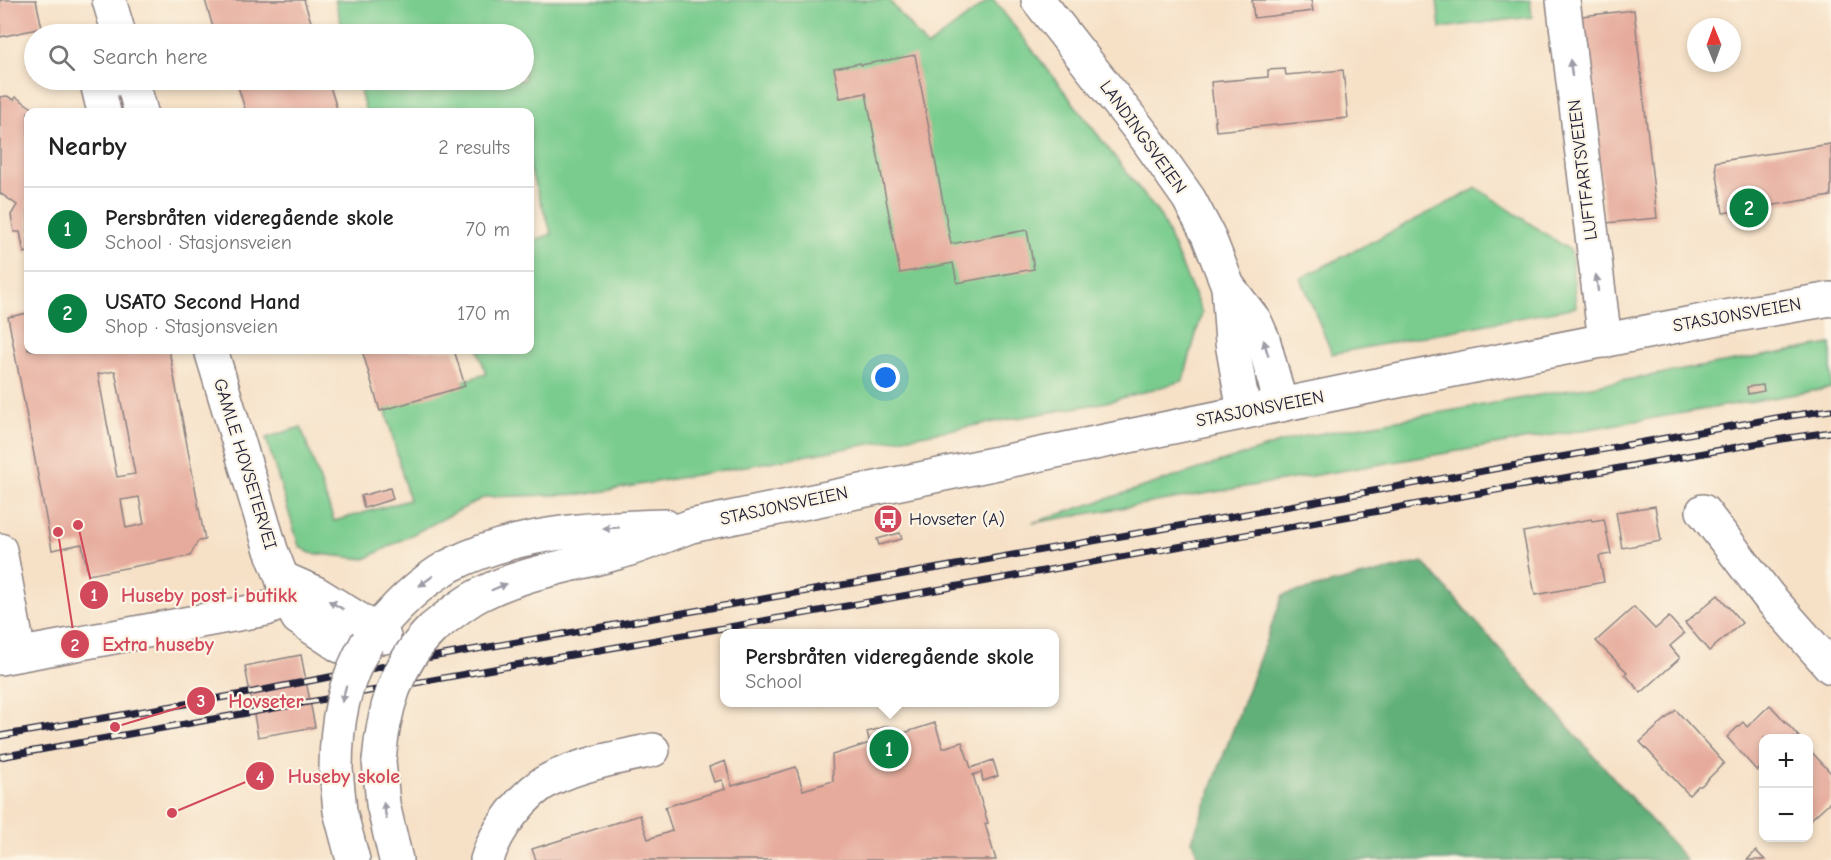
<!DOCTYPE html>
<meta charset="utf-8">
<style>
:root{--surface:#fff;--page:#f6f6f6;--text:#222;--muted:#767676;--line:#e0e0e0;--accent:#0b8043}
body{margin:0;font-family:"Comic Neue",sans-serif;background:var(--page);color:var(--text)}
.controls{position:absolute;right:18px;bottom:18px;display:grid;overflow:hidden;border-radius:12px;box-shadow:0 3px 9px #0003}
.controls button{width:54px;height:54px;display:grid;place-items:center;padding:0;border:0;border-bottom:2px solid var(--line);background:var(--surface);color:var(--text);font:30px sans-serif}
.compass{position:absolute;left:1687px;top:18px;width:54px;height:54px;border-radius:50%;background:var(--surface);box-shadow:0 3px 9px #0003;rotate:359deg}
.you{position:absolute;left:886px;top:378px;width:21px;height:21px;margin:-15px;border:4px solid #fff;border-radius:50%;background:#1a73e8;box-shadow:0 0 0 9px #1a73e833}
.badge{display:grid;place-items:center;width:39px;height:39px;border-radius:50%;background:var(--accent);color:#fff;font-size:20px;font-weight:700}
.pin{position:absolute;translate:-50% -50%;border:3px solid #fff;box-shadow:0 2px 6px #0006}
.popup{position:absolute;left:720px;top:629px;width:339px;height:78px;box-sizing:border-box;display:grid;place-content:center;border-radius:12px;background:var(--surface);filter:drop-shadow(0 2px 4px #0005);font-size:20px;white-space:nowrap;color:var(--muted)}
.popup b{font-size:22px;color:var(--text)}
.popup::after{content:'';position:absolute;left:50%;top:100%;margin-left:-12px;border:12px solid transparent;border-top-color:var(--surface)}
.list{margin:0;padding:0;list-style:none}
h2{display:flex;justify-content:space-between;align-items:center;height:78px;margin:0;padding:0 24px;font-size:26px}
h2 small{font-size:20px;font-weight:400;color:var(--muted)}
.list li{display:grid;grid-template-columns:39px 1fr auto;gap:18px;align-items:center;box-sizing:border-box;height:84px;padding:0 24px;border-top:2px solid var(--line)}
.list b{display:block;font-size:22px;white-space:nowrap}
.list p{margin:0;font-size:20px;white-space:nowrap;color:var(--muted)}
.list em{font-size:20px;font-style:normal;color:var(--muted)}
.icon{flex:none;width:33px;height:33px;fill:none;stroke:currentColor;stroke-width:2;stroke-linecap:round;stroke-linejoin:round}
.map{position:relative;flex:none;width:1831px;height:860px;overflow:hidden}
.search{position:absolute;background:var(--surface);box-shadow:0 3px 9px #0003;left:24px;top:24px;width:510px;height:66px;display:flex;align-items:center;gap:15px;box-sizing:border-box;padding:0 21px;border-radius:33px;color:var(--muted);font-size:22px}
.panel{position:absolute;background:var(--surface);box-shadow:0 3px 9px #0003;left:24px;top:108px;width:510px;height:246px;border-radius:12px}
.map>svg:first-child{display:block}
</style>
<div class="map">
<svg width="1831" height="860" viewBox="0 0 1831 860">
<rect width="100%" height="100%" fill="#fcf5e5"/>
<filter id="ink" filterUnits="userSpaceOnUse"><feTurbulence type="fractalNoise" baseFrequency=".0167" numOctaves="2"/><feDisplacementMap in="SourceGraphic" scale="12" xChannelSelector="R" yChannelSelector="G"/><feConvolveMatrix kernelMatrix="1 2 1 2 8 2 1 2 1" color-interpolation-filters="sRGB"/></filter>
<filter id="wash" filterUnits="userSpaceOnUse"><feTurbulence type="fractalNoise" baseFrequency=".008" numOctaves="4" result="noise"/><feDisplacementMap in="SourceGraphic" scale="24" xChannelSelector="R" yChannelSelector="G"/><feGaussianBlur stdDeviation="1.35" result="paint"/><feColorMatrix in="noise" values="0 0 0 0 0 0 0 0 0 0 0 0 0 0 0 0 0 1.4 0 .05"/><feComposite in="paint" operator="in"/></filter>
<g filter="url(#wash)">
<rect width="100%" height="100%" fill="#f6e1c7"/>
<g fill="#79cc8e" stroke="#4e7764" stroke-width="1.5">
<path d="M335,0H889L927,47L989,0H994L1161,217L1202,313L1183,381L1107,402L588,494L485,497L365,559L310,553L299,546L266,438L301,427L334,521L409,500L384,404L486,374L478,350H530V242L552,234L530,170V112H366L357,80H524V34H344Z"/>
<path d="M1437,0H1530L1532,17L1440,28Z"/>
<path d="M1477,188L1571,251L1576,307L1332,354L1301,278Z"/>
<path d="M1831,344V388L1032,523L1295,438Z"/>
</g>
<path fill="#62b079" stroke="#42695a" stroke-width="1.5" d="M1423,562L1686,860H1199L1192,840L1283,595Z"/>
<g id="blocks">
<g fill="#e6ab9c" fill-rule="evenodd">
<path d="M0,0H36L42,28L0,37Z"/>
<path d="M205,0H304L315,34H215Z"/>
<path d="M1252,0H1311L1313,11L1254,18Z"/>
<path d="M1634,10L1657,218L1606,223L1582,16Z"/>
<path d="M915,55L951,244L1027,230L1034,269L957,283L953,263L900,273L866,93L840,98L834,68L860,63L861,65Z"/>
<path d="M1285,69L1286,75L1343,70L1348,118L1216,131L1211,82L1268,77V70Z"/>
<path d="M236,80H328L338,112H246Z"/>
<path d="M7,96L14,100L16,97L38,112H28V252L24,253L20,232H14L11,215L17,205L0,193V97Z"/>
<path d="M1831,144V196L1723,213L1715,162Z"/>
<path d="M28,313V350H169L205,540L198,541L190,556L88,575L82,544L52,550L8,317ZM115,371L135,474L117,477L98,374ZM139,497L144,524L126,528L121,500Z"/>
<path d="M362,350H454L465,386L380,411Z"/>
<path d="M1763,385L1764,391L1748,394L1747,387Z"/>
<path d="M390,488L393,499L364,508L361,496Z"/>
<path d="M1655,506L1661,541L1622,548L1616,512Z"/>
<path d="M1591,519L1592,521L1604,519L1611,554L1599,556L1604,582L1535,595L1523,532Z"/>
<path d="M900,533L902,539L879,545L877,539Z"/>
<path d="M1718,595L1742,623L1709,651L1685,623Z"/>
<path d="M1634,607L1655,629L1669,617L1684,634L1670,646L1680,658L1641,693L1625,674L1627,672L1596,641Z"/>
<path d="M301,655L315,727L258,737L245,666Z"/>
<path d="M1770,705L1800,738H1764V765L1757,771L1727,737L1743,722L1747,727Z"/>
<path d="M1676,710L1724,763L1701,786H1698L1689,795L1640,742Z"/>
<path d="M935,723L943,748L962,742L971,768L993,760L998,776L983,781L981,772L973,775L988,823L985,824L996,860H536L532,849L640,815L648,839L672,831L665,807L725,789L722,780L714,782L709,767L725,761L732,786L796,767L803,790L833,781L832,755L870,743L867,732L888,726L891,737Z"/>
<path d="M1808,748L1831,773V801L1808,822Z"/>
<path d="M1756,851L1765,860H1747Z"/>
</g>
</g>
</g>
<g filter="url(#ink)">
<use href="#blocks" fill-opacity="0" stroke="#8c8281" stroke-width="1.5"/>
<g fill="none" stroke-linecap="round" stroke-linejoin="round">
<g stroke="#8c8281" stroke-width="36">
<g id="minor">
<path d="M109,0L119,34"/>
<path d="M1038,0L1146,138L1189,199L1208,235L1228,286L1255,321L1263,339L1281,405"/>
<path d="M1563,0L1605,341"/>
<path d="M132,80L141,112"/>
<path d="M104,112L97,83L112,80"/>
<path d="M1228,286L1232,343L1244,412"/>
<path d="M211,350L271,550L282,578L287,598L298,618L340,646"/>
<path d="M1703,511L1769,597L1831,667"/>
<path d="M0,550L19,654"/>
<path d="M282,578L316,593L376,630L384,637"/>
<path d="M432,629C448,616 463,603 481,594C524,572 572,566 617,553C642,546 667,535 691,526L1397,381L1713,319L1831,299"/>
<path d="M368,641C390,612 417,584 449,566C514,532 593,528 665,526"/>
<path d="M0,658L266,609C280,604 288,597 298,586"/>
<path d="M379,761L383,804L396,860"/>
<path d="M336,770L340,811L353,860"/>
<path d="M487,860C495,831 524,792 551,779C581,764 620,757 653,750"/>
</g>
</g>
<use href="#minor" stroke="#fff" stroke-width="33"/>
<g stroke="#22223b" stroke-width="7">
<g id="rail">
<path d="M0,736L248,693L426,658L1207,521L1782,417L1831,410"/>
<path d="M0,757L1788,438L1831,432"/>
</g>
</g>
<use href="#rail" stroke="#fcf5e5" stroke-width="4.5" stroke-dasharray="14" stroke-linecap="butt"/>
<g stroke="#8c8281" stroke-width="36" stroke-linecap="butt">
<g id="minor-bridge">
<path d="M379,761C383,711 396,664 432,629"/>
<path d="M336,770C336,721 343,683 368,641"/>
</g>
</g>
<use href="#minor-bridge" stroke="#fff" stroke-width="33"/>
</g>
<defs><path id="oneway-solid" d="M-6-.8H1V-3.2L6.5 0L1 3.2V.8H-6Z" transform="scale(1.5)"/></defs>
<g fill="#9c9ca7">
<use href="#oneway-solid" transform="translate(1571 68) rotate(-97)"/>
<use href="#oneway-solid" transform="translate(1597 283) rotate(-97)"/>
<use href="#oneway-solid" transform="translate(1266 348) rotate(-106)"/>
<use href="#oneway-solid" transform="translate(611 528) rotate(175)"/>
<use href="#oneway-solid" transform="translate(426 581) rotate(144)"/>
<use href="#oneway-solid" transform="translate(499 587) rotate(-23)"/>
<use href="#oneway-solid" transform="translate(336 605) rotate(-149)"/>
<use href="#oneway-solid" transform="translate(344 694) rotate(104)"/>
<use href="#oneway-solid" transform="translate(385 811) rotate(-100)"/>
</g>
</g>
<defs>
<g id="bus-disc" transform="scale(1.5)"><circle r="9.5" fill="#d1495b" stroke="#fcf5e5"/><path d="M-5-6H5V4H4V6H2V4H-2V6H-4V4H-5ZM-3.5-4V0h7V-4ZM-3.5 1.2v1.5H-2V1.2ZM2 1.2v1.5H3.5V1.2Z" fill="#fff"/></g>
</defs>
<g fill-rule="evenodd">
<use href="#bus-disc" x="888" y="519"/>
</g>
<g text-anchor="middle" dominant-baseline="central" stroke-width="4.5" stroke-linejoin="round" paint-order="stroke">
<g font-size="18" fill="#22223b" stroke="#fcf5e5">
<text transform="translate(1143 137) rotate(54)">LANDINGSVEIEN</text>
<text transform="translate(1583 170) rotate(-97)">LUFTFARTSVEIEN</text>
<text transform="translate(1737 315) rotate(-10)">STASJONSVEIEN</text>
<text transform="translate(1260 409) rotate(-11)">STASJONSVEIEN</text>
<text transform="translate(245 464) rotate(73)">GAMLE HOVSETERVEI</text>
<text transform="translate(784 506) rotate(-12)">STASJONSVEIEN</text>
</g>
<g font-size="18" fill="#22223b" stroke="#fcf5e5" text-anchor="start">
<text x="909" y="519">Hovseter (A)</text>
</g>
</g>
<path fill="none" stroke="#d1495b" stroke-width="2" d="M78 525L94 595M58 532L75 644M115 727L201 701M172 813L260 776"/>
<g fill="#d1495b" stroke="#fcf5e5" stroke-width="2">
<circle cx="78" cy="525" r="6"/>
<circle cx="58" cy="532" r="6"/>
<circle cx="115" cy="727" r="6"/>
<circle cx="172" cy="813" r="6"/>
<circle cx="94" cy="595" r="15"/>
<circle cx="75" cy="644" r="15"/>
<circle cx="201" cy="701" r="15"/>
<circle cx="260" cy="776" r="15"/>
</g>
<g font-size="18" text-anchor="middle" font-weight="bold" fill="#fff">
<text x="94" y="601">1</text>
<text x="75" y="651">2</text>
<text x="201" y="707">3</text>
<text x="260" y="783">4</text>
</g>
<g font-size="20" text-anchor="middle" font-weight="bold" fill="#d1495b" stroke="#fcf5e5" stroke-width="4.5" stroke-linejoin="round" paint-order="stroke">
<text x="209" y="602">Huseby post i butikk</text>
<text x="158" y="651">Extra huseby</text>
<text x="266" y="708">Hovseter</text>
<text x="344" y="783">Huseby skole</text>
</g>
</svg>
<div class="controls">
<button>+</button>
<button>−</button>
</div>
<svg class="compass" viewBox="-18 -18 36 36"><path d="M0-13l5 13h-10z" fill="#e53935"/><path d="M0 13l5-13h-10z" fill="#767676"/></svg>
<div class="you"></div>
<div class="pin badge" style="left:889px;top:749px">1</div>
<div class="popup"><b>Persbråten videregående skole</b>School</div>
<div class="pin badge" style="left:1749px;top:208px">2</div>
<div class="search"><svg class="icon" aria-label="search" viewBox="0 0 24 24"><circle cx="10" cy="10" r="6"/><path d="M15 15l6 6"/></svg>Search here</div>
<section class="panel">
<h2>Nearby<small>2 results</small></h2>
<ul class="list">
<li><span class="badge">1</span><div><b>Persbråten videregående skole</b><p>School · Stasjonsveien</p></div><em>70 m</em></li>
<li><span class="badge">2</span><div><b>USATO Second Hand</b><p>Shop · Stasjonsveien</p></div><em>170 m</em></li>
</ul>
</section>
</div>
